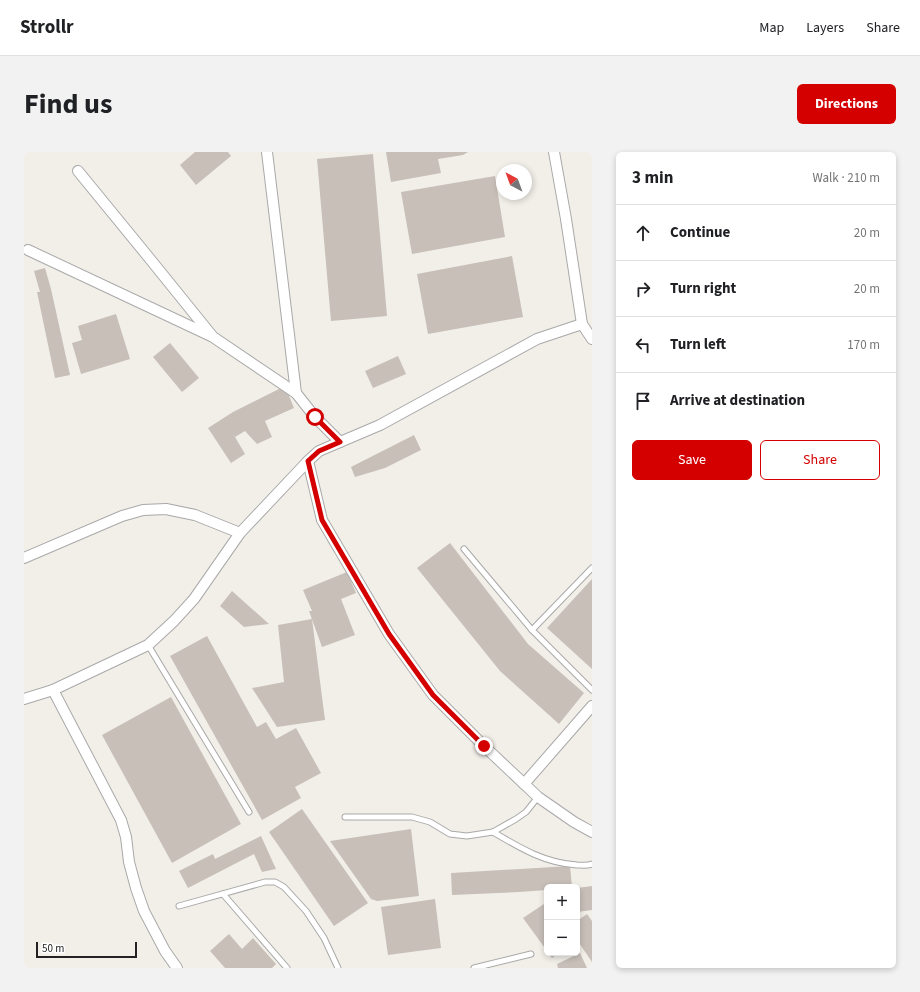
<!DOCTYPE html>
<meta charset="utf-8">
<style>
:root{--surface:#fff;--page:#f2f2f2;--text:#202124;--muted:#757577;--line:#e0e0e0;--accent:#d40000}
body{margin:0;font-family:"Source Sans 3",sans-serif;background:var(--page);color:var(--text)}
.controls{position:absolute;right:12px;bottom:12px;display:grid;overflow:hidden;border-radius:6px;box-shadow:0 2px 6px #0003}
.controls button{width:36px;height:36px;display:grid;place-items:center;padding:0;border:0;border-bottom:1px solid var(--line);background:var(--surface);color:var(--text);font:20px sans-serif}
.compass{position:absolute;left:472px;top:12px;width:36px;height:36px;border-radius:50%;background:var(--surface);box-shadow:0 2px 6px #0003;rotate:319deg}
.scale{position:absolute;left:12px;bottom:10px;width:101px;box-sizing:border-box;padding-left:4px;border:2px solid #222;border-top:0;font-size:11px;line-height:14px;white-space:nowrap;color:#222;-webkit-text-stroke:3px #fff;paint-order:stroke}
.stop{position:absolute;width:12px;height:12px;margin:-9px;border:3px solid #d40000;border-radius:50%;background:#fff}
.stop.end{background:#d40000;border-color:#fff;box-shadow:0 1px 4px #0008}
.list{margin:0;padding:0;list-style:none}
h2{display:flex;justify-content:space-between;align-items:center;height:52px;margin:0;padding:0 16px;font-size:17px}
h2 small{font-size:13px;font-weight:400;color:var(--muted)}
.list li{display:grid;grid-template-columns:26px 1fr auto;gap:12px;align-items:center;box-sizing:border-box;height:56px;padding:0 16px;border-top:1px solid var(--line)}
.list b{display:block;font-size:15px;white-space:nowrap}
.list em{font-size:13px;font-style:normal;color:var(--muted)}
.actions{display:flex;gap:8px;padding:12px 16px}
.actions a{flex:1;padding:9px 0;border:1px solid var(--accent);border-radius:6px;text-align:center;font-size:14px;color:var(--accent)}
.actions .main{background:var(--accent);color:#fff}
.icon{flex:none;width:22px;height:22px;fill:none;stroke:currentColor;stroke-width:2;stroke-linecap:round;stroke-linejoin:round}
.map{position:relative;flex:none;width:568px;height:816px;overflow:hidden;border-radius:6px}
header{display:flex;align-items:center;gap:24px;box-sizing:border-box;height:56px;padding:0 20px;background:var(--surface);border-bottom:1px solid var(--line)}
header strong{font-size:19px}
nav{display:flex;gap:22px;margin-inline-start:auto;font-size:14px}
.intro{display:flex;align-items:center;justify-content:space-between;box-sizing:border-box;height:96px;padding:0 24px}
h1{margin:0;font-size:28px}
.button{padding:10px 18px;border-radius:6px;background:var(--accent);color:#fff;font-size:14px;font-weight:700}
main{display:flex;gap:24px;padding:0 24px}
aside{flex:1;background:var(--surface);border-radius:6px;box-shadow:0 2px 6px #0003}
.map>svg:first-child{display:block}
</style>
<header>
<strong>Strollr</strong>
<nav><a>Map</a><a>Layers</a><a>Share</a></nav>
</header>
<div class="intro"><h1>Find us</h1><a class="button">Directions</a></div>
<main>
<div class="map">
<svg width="568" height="816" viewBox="0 0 568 816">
<rect width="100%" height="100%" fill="#f2efe9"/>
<g fill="#c7bfb8">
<path d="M171,0H204L207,4L172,33L156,13Z"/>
<path d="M362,0H444L439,3L414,7L417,21L367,30Z"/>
<path d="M349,2L363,164L307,169L293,7Z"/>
<path d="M471,24L481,85L388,102L377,40Z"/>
<path d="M488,104L499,165L404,182L393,122Z"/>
<path d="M21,116L27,137L46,223L31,226L13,140H16L10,119Z"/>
<path d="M92,162L106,207L57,222L48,191L58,188L54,174Z"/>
<path d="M146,191L175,226L158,240L129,205Z"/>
<path d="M374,204L382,222L349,236L341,219Z"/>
<path d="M261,234L270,256L241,269L248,285L233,292L221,279L211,285L221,302L207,311L184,276L209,260Z"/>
<path d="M390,283L397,298L361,316L331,325L327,315Z"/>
<path d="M426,391L504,492L560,541L535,572L476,519L393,416Z"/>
<path d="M323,420L332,441L317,447L331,483L298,495L285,459H288L279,438Z"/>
<path d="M568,427V517L523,476Z"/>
<path d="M208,439L245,472L220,475L196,454Z"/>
<path d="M288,467L301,568L253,575L228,536L260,530L254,473Z"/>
<path d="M183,484L233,575L242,570L252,587L272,576L297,621L271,635L277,646L238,668L146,504Z"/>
<path d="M147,545L217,672L148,711L78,583Z"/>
<path d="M278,657L344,751L310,774L245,680Z"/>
<path d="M387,677L395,744L353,749L347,747L306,689Z"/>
<path d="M237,684L252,717L238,720L230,702L164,736L155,719L189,702L191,707Z"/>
<path d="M546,714L548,735H523V738L495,740L428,743L427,721Z"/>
<path d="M568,734V758L553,760V736Z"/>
<path d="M411,747L417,796L364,803L357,755Z"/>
<path d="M520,752L523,756V799L499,766Z"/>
<path d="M563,762L568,769V810L553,788V769Z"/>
<path d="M205,782L218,797L229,786L252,812L248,816H201L186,799Z"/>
<path d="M524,801H535L528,806Z"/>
<path d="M556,801L563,816H534L533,812Z"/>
</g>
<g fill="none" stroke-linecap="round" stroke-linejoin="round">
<g stroke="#a9a9a9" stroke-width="7">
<g id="lane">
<path d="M440,397L508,478L568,538"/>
<path d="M508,478L568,416"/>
<path d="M124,493L225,660"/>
<path d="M321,665H388L406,670L426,682L443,684L469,680L492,667L502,660L514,645"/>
<path d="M469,680C496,696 521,711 553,713C558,713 563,714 568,712"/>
<path d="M199,742L263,816"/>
<path d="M155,754L241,730H251L260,735L282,759L300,786L314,816"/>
<path d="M450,816L507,802"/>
</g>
</g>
<g stroke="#a9a9a9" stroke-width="12">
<g id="street">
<path d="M243,0L272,241L291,265L316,290"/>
<path d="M530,0L542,67L558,172L568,187"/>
<path d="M54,19L126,107L189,185L272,241"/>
<path d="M4,98L187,184"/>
<path d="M284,309L298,368L365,482L409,543L460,594L514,645L550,670L568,680"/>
<path d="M0,406L98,364L119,358L142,357L171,363L216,381"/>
<path d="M29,538L97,668L102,685L105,710L112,736L120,759L141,799L153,816"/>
<path d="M0,547L29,538L124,493L150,469L170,447L216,381L284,309L295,299L356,273L513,187L558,172"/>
<path d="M500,632L568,554"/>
</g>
</g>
<use href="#lane" stroke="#fff" stroke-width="5"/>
<use href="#street" stroke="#fff" stroke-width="10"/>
</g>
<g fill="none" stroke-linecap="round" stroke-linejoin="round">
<path stroke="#d40000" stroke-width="5" d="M291,265L316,290L295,299L284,309L298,368L365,482L409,543L460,594"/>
</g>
</svg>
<div class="controls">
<button>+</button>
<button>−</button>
</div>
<svg class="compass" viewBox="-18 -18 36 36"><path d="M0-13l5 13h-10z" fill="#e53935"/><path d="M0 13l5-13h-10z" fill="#757577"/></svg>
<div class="scale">50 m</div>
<div class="stop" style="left:291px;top:265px"></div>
<div class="stop end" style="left:460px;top:594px"></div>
</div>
<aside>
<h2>3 min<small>Walk · 210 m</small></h2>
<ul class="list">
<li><svg class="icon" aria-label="ahead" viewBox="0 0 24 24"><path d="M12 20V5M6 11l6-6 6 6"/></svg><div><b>Continue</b></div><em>20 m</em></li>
<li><svg class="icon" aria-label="right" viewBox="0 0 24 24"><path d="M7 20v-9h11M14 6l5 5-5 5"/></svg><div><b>Turn right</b></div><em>20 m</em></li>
<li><svg class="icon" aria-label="left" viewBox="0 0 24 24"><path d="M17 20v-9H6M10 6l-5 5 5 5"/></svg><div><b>Turn left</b></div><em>170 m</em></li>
<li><svg class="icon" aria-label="arrive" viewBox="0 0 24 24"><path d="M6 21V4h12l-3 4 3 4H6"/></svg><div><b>Arrive at destination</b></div></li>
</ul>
<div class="actions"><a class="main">Save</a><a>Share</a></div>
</aside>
</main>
